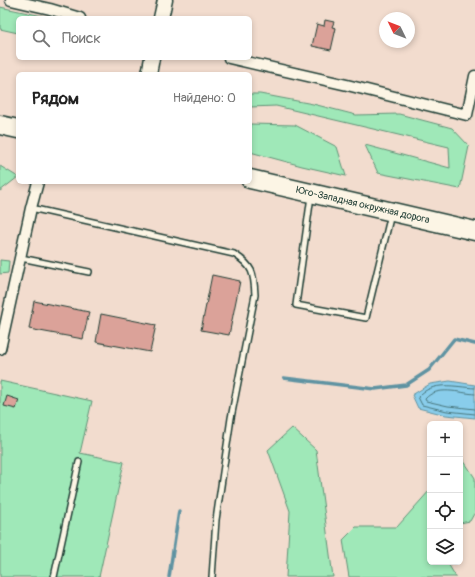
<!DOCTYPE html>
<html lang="ru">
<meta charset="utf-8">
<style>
:root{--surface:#fff;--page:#f2f2f2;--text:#222;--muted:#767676;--line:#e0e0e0}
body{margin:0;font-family:Pangolin,sans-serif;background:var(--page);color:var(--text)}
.controls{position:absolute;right:12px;bottom:12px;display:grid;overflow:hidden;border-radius:6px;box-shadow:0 2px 6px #0003}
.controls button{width:36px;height:36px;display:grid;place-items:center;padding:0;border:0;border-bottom:1px solid var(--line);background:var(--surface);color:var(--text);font:20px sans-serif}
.compass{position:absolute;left:379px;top:12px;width:36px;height:36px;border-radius:50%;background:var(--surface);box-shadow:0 2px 6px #0003;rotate:313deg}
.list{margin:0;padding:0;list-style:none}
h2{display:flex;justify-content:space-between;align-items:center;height:52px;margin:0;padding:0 16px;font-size:17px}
h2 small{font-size:13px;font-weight:400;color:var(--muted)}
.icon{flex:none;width:22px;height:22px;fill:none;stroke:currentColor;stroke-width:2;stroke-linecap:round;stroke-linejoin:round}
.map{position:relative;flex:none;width:475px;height:577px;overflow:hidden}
.search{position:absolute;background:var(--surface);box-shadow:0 2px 6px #0003;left:16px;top:16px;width:236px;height:44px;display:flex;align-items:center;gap:10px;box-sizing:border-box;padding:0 14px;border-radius:6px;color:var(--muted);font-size:15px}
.panel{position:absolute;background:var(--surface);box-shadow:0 2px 6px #0003;left:16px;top:72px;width:236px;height:112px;border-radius:6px}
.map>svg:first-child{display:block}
</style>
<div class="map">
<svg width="475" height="577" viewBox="0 0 475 577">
<rect width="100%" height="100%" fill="#f2dcce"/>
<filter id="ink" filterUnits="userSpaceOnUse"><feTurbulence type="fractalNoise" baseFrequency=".025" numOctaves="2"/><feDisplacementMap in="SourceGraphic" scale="8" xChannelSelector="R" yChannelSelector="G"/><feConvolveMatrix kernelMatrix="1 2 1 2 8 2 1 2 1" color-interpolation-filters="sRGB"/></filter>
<g filter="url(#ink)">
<g fill="#9fe8b8" stroke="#5f9276">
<path d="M0,7L52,18H18V33L0,29Z"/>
<path d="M250,94H260L313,104L356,115L399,114L452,128L469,146L460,189L378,173L365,145L450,168L449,147L276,106L250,107Z"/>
<path d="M250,124L295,125L337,147L346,176L302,166L250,152Z"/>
<path d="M0,166L18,177L0,191Z"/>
<path d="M0,260L9,261L8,273L0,274Z"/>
<path d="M0,381L92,401L80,453L124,462L99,577H0Z"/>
<path d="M292,428L316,450L333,577H286L290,511L268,450Z"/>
<path d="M462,458L475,478V512L470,521L460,523V460Z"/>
<path d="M430,490V562H447L456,577H349L343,540L356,527H397Z"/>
</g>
<path fill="#89cdeb" stroke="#5f93a2" d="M450,381L475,385V418L446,415L418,408L412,395L430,384Z"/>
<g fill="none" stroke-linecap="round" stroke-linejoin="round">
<g stroke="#49777d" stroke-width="1">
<path d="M475,388C455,387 433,380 418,397L422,405L447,411L475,414"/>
<path d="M475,394C459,393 437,385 425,399L426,401L448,406L475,409"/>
</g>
<g stroke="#5f93a2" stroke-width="3.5">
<path d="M284,378L375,389L406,385L429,370L454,339L475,344"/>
<path d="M169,577L179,511"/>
</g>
</g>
<g fill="#dba299" stroke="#1f3d34">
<path d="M325,20L334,22L332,27L336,28L331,50L312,46L317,24L324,26Z"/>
<path d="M212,275L240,281L229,335L201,330Z"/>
<path d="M34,301L89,312L83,339L29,329Z"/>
<path d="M101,314L156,325L150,352L96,342Z"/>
<path d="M7,396L19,400L16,409L4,406Z"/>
</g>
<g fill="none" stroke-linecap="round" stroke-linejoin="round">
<g stroke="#1f3d34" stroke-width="8">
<g id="lane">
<path d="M311,196L296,305L366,318L391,214"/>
<path d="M31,208L234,254C253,266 254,273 255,295L231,418L216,520L212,577"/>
<path d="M21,258L89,272"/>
<path d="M54,577L79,462"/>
</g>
</g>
<g stroke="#1f3d34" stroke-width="13">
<g id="street">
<path d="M11,0L50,9L80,18"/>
<path d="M229,58L347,85L467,115L475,76"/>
<path d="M0,349L31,208L38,182"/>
</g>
</g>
<g stroke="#1f3d34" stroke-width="17">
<g id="secondary">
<path d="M161,18L165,0"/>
<path d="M149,74L152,58"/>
</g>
</g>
<g stroke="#1f3d34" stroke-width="21">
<g id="highway">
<path d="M0,125L18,129"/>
<path d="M250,179L475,231"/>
</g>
</g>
<use href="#lane" stroke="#fcf5e5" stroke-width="5"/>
<use href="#street" stroke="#fcf5e5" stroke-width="10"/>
<use href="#secondary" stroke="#fcf5e5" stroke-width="14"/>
<use href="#highway" stroke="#fcf5e5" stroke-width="18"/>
</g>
</g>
<g text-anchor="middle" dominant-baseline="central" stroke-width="3" stroke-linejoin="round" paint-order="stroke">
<g font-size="10" fill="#1f3d34" stroke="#fcf5e5">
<text transform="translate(363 205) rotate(13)">Юго-Западная окружная дорога</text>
</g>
</g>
</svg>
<div class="controls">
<button>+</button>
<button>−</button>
<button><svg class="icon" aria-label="locate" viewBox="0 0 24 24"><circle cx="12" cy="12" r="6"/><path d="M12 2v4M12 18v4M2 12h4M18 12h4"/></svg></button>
<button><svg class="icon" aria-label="layers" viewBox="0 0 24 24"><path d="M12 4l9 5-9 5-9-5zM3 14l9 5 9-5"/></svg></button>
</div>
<svg class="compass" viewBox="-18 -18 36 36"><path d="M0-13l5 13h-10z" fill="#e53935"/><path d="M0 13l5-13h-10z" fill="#767676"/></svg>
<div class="search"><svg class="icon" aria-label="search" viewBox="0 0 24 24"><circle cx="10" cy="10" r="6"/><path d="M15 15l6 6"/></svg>Поиск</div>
<section class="panel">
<h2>Рядом<small>Найдено: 0</small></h2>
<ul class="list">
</ul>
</section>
</div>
